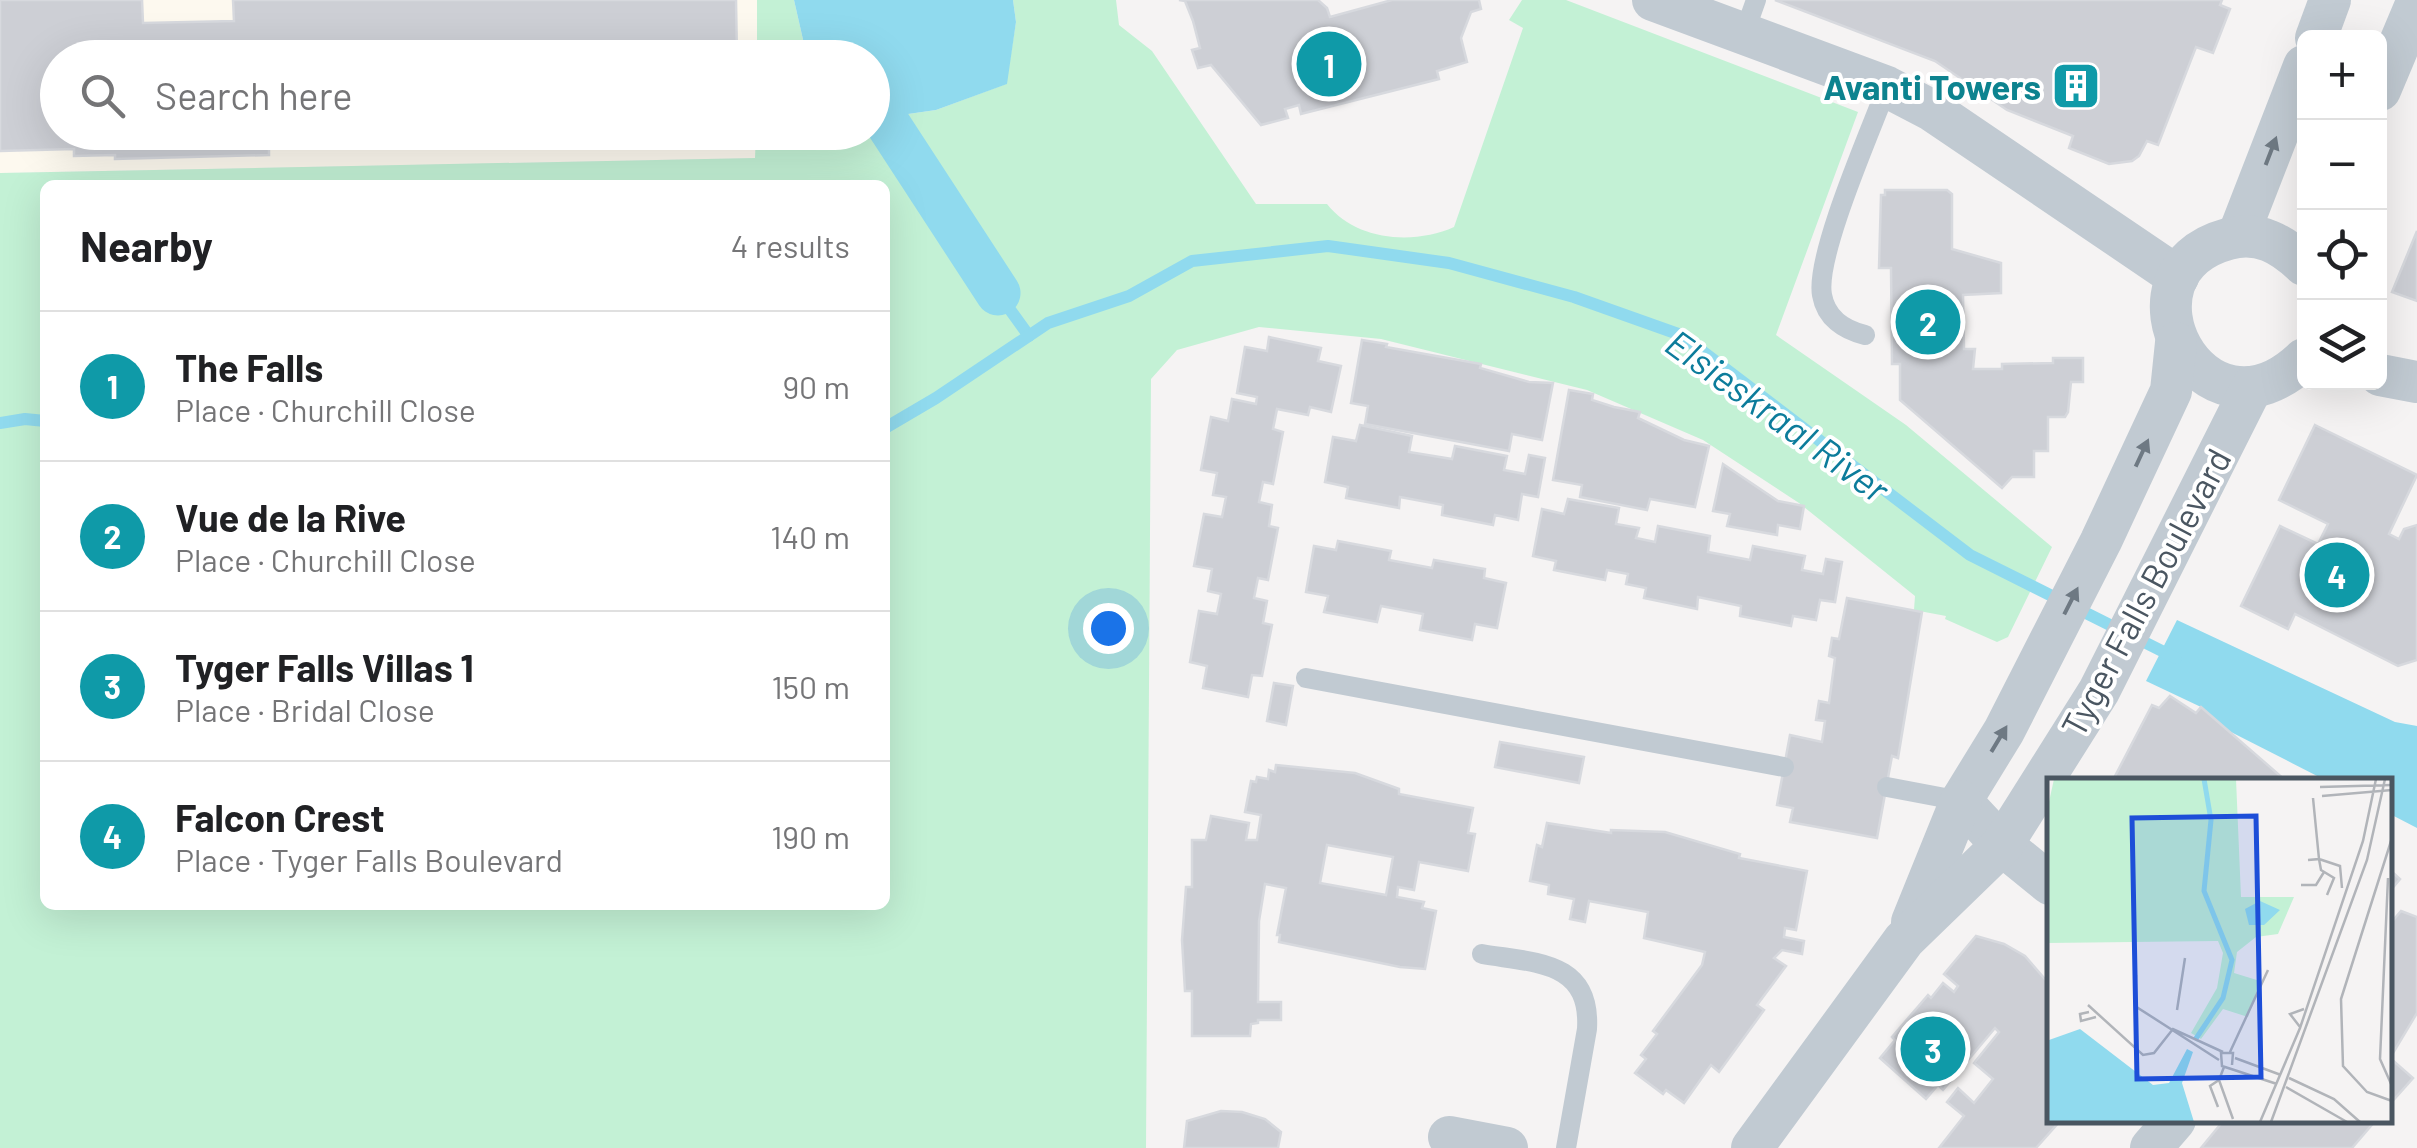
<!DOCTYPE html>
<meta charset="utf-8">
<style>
:root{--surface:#fff;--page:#f2f2f2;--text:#202124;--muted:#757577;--line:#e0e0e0;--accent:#1a73e8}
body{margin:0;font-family:Barlow,sans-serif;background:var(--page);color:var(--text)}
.controls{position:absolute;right:30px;top:30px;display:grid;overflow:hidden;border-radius:15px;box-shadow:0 10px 40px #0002}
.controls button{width:90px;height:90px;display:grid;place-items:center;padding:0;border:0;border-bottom:2px solid var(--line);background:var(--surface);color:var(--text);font:50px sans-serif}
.you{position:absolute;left:1108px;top:628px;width:35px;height:35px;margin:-25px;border:8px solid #fff;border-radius:50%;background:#1a73e8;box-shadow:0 0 0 15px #1a73e833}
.badge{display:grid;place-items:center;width:65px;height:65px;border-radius:50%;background:var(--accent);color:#fff;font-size:32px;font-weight:700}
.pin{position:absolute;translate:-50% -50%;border:5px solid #fff;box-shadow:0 2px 10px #0006}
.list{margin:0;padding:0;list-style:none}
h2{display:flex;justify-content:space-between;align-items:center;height:130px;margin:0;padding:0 40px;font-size:42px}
h2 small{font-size:32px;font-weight:400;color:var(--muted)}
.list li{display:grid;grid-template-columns:65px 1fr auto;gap:30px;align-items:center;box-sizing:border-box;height:150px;padding:0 40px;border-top:2px solid var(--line)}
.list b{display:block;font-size:38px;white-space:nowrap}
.list p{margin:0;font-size:32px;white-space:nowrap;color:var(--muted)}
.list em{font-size:32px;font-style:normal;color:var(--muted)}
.icon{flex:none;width:55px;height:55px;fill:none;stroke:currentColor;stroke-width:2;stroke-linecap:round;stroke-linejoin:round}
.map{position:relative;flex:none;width:2417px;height:1148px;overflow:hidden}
.search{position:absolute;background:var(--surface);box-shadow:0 10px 40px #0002;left:40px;top:40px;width:850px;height:110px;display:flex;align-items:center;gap:25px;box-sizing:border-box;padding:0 35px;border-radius:55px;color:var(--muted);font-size:38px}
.panel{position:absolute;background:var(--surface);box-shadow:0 10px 40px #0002;left:40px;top:180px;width:850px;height:730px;border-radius:15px}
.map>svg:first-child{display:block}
</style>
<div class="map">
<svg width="2417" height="1148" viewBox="0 0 2417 1148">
<rect width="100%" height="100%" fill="#f5f3f3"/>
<path fill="#fdf9ef" d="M0,0H757V57L58,58V132H756V158L0,173Z"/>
<g fill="#c3f1d5" fill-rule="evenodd">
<path d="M757,0H794L807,57L757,58Z"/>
<path d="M1013,0H1116L1119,25L1152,51L1256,204H1327C1356,241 1414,245 1454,227L1523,28L1509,20L1522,0H1566L1858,112L1776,335L1906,425L2052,547L2008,637L1997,642L1945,619L1946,616L1914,610L1915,596L1799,503L1703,440L1587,390L1381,339L1259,327L1177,350L1151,379L1146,1148H0V173L755,158L756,133L872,132L873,119L936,110L1006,84L1016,22ZM45,185H885V905H45Z"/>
</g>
<g fill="#90daee">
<path d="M794,0H1013L1016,22L1007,84L936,110L873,119L872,58L807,57Z"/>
<path d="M2177,620L2395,722L2417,726V828L2390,814V780H2325L2227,730L2201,707L2146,681Z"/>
</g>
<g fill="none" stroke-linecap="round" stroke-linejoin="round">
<g stroke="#90daee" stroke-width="12">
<path d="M998,293L1029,336"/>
<path d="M0,423L25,419L45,421"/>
<path d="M885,428L936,398L1048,323L1129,296L1192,261L1328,246L1449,263L1574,297L1681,335L1970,555L2176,658"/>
</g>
<path stroke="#90daee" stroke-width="45" d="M884,118L998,293"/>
</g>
<g fill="#cdcfd5" stroke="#d7d9de" stroke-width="2.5" fill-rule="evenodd">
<path d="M0,0H142L143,23L234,21L233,0H736L737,58H58V132H530L507,133V139L269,144V155L115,159V155L74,156V149L0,151Z"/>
<path d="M1179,0H1318L1327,8L1330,17L1392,0H1479L1481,9L1471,12L1461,38L1467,62L1437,71L1439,79L1301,114L1299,105L1285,109L1288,118L1261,125L1211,65L1198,68L1192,50L1200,48L1193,21L1185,1Z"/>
<path d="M1775,0H2222L2220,5L2230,9L2213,53L2196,47L2158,145L2147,141L2139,156L2132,161L2109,164L2069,148L2073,136L2007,110L1935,61Z"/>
<path d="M1885,190H1947L1952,194V249L2001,263V293L1963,295L1964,349H1975L1973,369H2002V364L2053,363V358H2083V382H2071L2068,412L2065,417H2048V451H2034V477H2012L2002,488L1900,400V364H1892L1891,268H1879L1881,195H1885Z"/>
<path d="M2417,231V301L2392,292Z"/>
<path d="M1269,337L1321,348L1318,361L1341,366L1331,412L1310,407L1308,415L1277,409L1273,429L1283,432L1273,484L1263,482L1259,502L1272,505L1269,526L1278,528L1268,580L1258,578L1254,598L1267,601L1263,623L1272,625L1262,676L1252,675L1248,697L1203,688L1207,666L1190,662L1199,611L1217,614L1221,594L1208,591L1212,569L1194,566L1204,514L1222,517L1226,497L1213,495L1217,473L1201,470L1211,417L1228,421L1232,399L1256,404L1257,397L1237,393L1245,347L1267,351Z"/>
<path d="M1362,340L1387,344L1386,347L1481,364L1480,368L1529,382L1553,383L1542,440L1512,434L1509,451L1365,424L1368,406L1351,403Z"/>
<path d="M1569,390L1593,394L1592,400L1614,407L1640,412L1638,418L1684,440L1709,446L1695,507L1650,499L1647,510L1580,497L1582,485L1553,480Z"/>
<path d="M1360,425L1412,436L1409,452L1452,459L1455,446L1507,456L1504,470L1525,474L1529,455L1545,458L1538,497L1522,494L1518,520L1495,515L1493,525L1442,515L1443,505L1400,497L1399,508L1346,498L1348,487L1325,482L1333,437L1356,441Z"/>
<path d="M2315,425L2417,475L2389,534L2399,539L2404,529L2417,525V660L2398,666L2295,614L2288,629L2241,606L2280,526L2318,544L2328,524L2279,500Z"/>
<path d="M1723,464L1778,501L1804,506L1800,529L1778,525L1777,535L1727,526L1730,514L1713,511Z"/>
<path d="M1568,499L1619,508L1616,524L1639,528L1636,538L1655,542L1658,526L1710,536L1708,552L1750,560L1753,546L1805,556L1802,570L1823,574L1826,559L1842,562L1835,602L1820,600L1816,620L1793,616L1791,626L1740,616L1741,606L1698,597L1697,609L1644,598L1646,588L1626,584L1628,574L1607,570L1605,580L1554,570L1556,561L1533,556L1542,509L1564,514Z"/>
<path d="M1338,541L1391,551L1389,560L1432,568L1434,560L1485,569L1484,578L1506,583L1497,628L1475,624L1472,640L1420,630L1423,614L1381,606L1377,622L1324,612L1328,596L1306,592L1314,546L1336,550Z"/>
<path d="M1847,598L1922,612L1898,758L1892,756L1877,838L1790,822L1793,808L1777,805L1790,735L1822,742L1825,721L1816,720L1819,701L1829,703L1835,658L1829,656L1832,638L1839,639Z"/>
<path d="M1274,683L1293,686L1286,725L1267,721Z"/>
<path d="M2170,696L2196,713L2201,707L2285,780H2113L2152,705L2159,708Z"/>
<path d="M1500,742L1584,757L1579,783L1495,767Z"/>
<path d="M1276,765L1355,773L1399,789V794L1473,808L1468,833L1475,834L1468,871L1419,862L1414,890L1398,887L1397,897L1424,902L1422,908L1436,911L1425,969L1400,967L1279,942L1280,935H1277L1286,888L1265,884L1259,921L1258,1002H1281V1020H1258V1023L1251,1024L1250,1036H1192V991H1185L1182,940L1186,887H1192V840H1206L1211,816L1249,823L1246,840H1257L1261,815L1245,812L1251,781L1256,782L1257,777L1268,779L1269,770L1275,772ZM1327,845L1393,857L1386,895L1320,883Z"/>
<path d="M1547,823L1611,833V830L1665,832L1740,854L1739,858L1807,871L1796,930L1785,928L1784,937L1804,941L1802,954L1782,950L1774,958L1786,966L1757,1005L1764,1010L1719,1072L1711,1065L1684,1103L1666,1090L1663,1094L1635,1073L1646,1059L1641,1055L1657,1034L1653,1031L1702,965L1705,952L1644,938L1648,912L1589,901L1585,922L1570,919L1574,899L1548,894L1549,885L1530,881L1537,845L1542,847Z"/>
<path d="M2390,870L2400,879L2390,891Z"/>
<path d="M2401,911L2417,917V1013L2390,1058L2413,1078L2390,1104V924Z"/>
<path d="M1976,936L2004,944L2025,956L2050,985V1120H2061L2036,1148H1939L1964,1116L1947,1102L1958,1088L1974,1103L1993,1079L1974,1063L1999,1032L1995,1028L1943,1090L1938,1085L1926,1099L1880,1058L1895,1040L1892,1037L1928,995L1931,998L1943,983L1954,992L1958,986L1944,974Z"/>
<path d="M1221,1111L1242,1112L1265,1119L1281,1132L1278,1148H1184L1187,1121Z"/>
<path d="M2224,1120H2376L2352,1148H2201Z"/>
</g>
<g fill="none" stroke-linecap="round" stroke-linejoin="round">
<g stroke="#c1cad2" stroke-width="20">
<path d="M1744,34L1756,0"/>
<path d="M1865,335C1844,330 1826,318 1822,295C1815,256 1871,130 1887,87"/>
<path d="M1306,678L1784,767"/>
<path d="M1887,787L1961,801"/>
<path d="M1482,954C1534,963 1591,960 1587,1029L1566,1148"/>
</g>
<g stroke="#c1cad2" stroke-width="42">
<path d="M1653,0L1887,87L1933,111L2178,277"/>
<path d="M2316,38L2330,0"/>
<path d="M2380,90L2417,2"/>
<path d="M2238,236L2304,66"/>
<path d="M2304,265C2283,245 2259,230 2228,239C2106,272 2202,457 2304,359"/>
<path d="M2380,375L2417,382"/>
<path d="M2050,884L2002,845L1961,801L2004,731L2101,541L2171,391L2176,343"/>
<path d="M1912,922L1961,801"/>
<path d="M1449,1137L1507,1148"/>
<path d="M1752,1148L1904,940L2002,845L2099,691L2252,387"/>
<path d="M2151,1148L2175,1120"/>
</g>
</g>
<defs><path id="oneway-solid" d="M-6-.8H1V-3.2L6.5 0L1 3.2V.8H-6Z" transform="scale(2.5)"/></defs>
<g fill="#6e7983">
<use href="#oneway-solid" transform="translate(2271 151) rotate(-69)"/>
<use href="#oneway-solid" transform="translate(2142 453) rotate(-65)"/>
<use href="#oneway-solid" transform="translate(2071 601) rotate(-63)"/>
<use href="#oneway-solid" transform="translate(1999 739) rotate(-59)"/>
</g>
<defs>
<g id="building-square" transform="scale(2.5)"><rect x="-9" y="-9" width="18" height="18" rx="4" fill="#0f9aa8" stroke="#fff"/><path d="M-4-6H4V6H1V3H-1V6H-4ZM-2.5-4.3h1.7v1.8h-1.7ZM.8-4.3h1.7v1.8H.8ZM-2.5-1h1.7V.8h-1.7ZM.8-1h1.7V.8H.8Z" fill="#fff"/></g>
</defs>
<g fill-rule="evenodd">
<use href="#building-square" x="2076" y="86"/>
</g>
<g text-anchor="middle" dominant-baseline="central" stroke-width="8" stroke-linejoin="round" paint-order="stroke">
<g font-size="35" font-weight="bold" fill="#0d838f" stroke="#fff" text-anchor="end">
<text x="2041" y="86">Avanti Towers</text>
</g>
<g font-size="35" fill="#4a5661" stroke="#fff">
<text transform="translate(2145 592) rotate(-62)">Tyger Falls Boulevard</text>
</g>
<g font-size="38" font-style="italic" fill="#0c7c9b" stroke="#fff">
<text transform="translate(1778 415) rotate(36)">Elsieskraal River</text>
</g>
</g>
<g transform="translate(2047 778)">
<rect width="345" height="345" fill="#f5f3f3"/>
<path d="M7,1H189L194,119H247L231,156L209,159L190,174L187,195L213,203L201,239L176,231L154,261L144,255L170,210L176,175L171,163L0,165V33Z" fill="#c3f1d5"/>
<path d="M213,123L233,132L217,147H202L198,131ZM33,251L106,307L122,305L140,271L146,274L135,305L147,344H0L2,262Z" fill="#90daee"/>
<path fill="none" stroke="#90daee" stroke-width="5" d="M148,262L176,220L185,182L157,113L164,42L157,1"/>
<path fill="none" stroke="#b1b4b9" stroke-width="2.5" d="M273,9L345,7M275,18L345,12M345,60L294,221L296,288L320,314L345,323M272,81L274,92L287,100L280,117M272,81L293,88L295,110M261,82L272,81L266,20M341,100L333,281L345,308M254,107H269L277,94M89,197L88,228L172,282M41,227L96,277L107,275L122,256M130,232L138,180M42,234L33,236L34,243L49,239M253,249L243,236L257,231M122,256L126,251L176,274M183,274L221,192M188,280L234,297M185,287L186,275H174L175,288L230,306M177,289L172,302L186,341M242,300L287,321L313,344M239,309L300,344M171,329L163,308L172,302M213,344L253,250L316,63L329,1M224,344L320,82L338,1"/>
<path fill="#1d4ed8" fill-opacity="0.15" stroke="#1d4ed8" stroke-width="5" d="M209,38L214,299L90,301L85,40Z"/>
<rect width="345" height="345" fill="none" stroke="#4a5661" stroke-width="5"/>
</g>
</svg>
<div class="controls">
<button>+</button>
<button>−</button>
<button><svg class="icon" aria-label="locate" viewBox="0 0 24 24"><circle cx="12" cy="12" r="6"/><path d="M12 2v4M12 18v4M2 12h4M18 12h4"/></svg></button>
<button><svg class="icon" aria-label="layers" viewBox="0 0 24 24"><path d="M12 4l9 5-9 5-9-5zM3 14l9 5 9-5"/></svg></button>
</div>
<div class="you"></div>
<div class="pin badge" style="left:1329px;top:64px;background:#0f9aa8">1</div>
<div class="pin badge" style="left:1928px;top:322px;background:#0f9aa8">2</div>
<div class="pin badge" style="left:1933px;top:1049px;background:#0f9aa8">3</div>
<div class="pin badge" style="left:2337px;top:575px;background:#0f9aa8">4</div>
<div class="search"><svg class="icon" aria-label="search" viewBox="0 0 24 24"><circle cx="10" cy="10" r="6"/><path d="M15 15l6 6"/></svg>Search here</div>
<section class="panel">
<h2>Nearby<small>4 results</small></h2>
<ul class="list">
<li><span class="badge" style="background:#0f9aa8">1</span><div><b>The Falls</b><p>Place · Churchill Close</p></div><em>90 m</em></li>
<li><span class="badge" style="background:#0f9aa8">2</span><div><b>Vue de la Rive</b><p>Place · Churchill Close</p></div><em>140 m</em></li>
<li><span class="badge" style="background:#0f9aa8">3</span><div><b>Tyger Falls Villas 1</b><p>Place · Bridal Close</p></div><em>150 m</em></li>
<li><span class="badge" style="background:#0f9aa8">4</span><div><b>Falcon Crest</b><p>Place · Tyger Falls Boulevard</p></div><em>190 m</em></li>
</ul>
</section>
</div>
